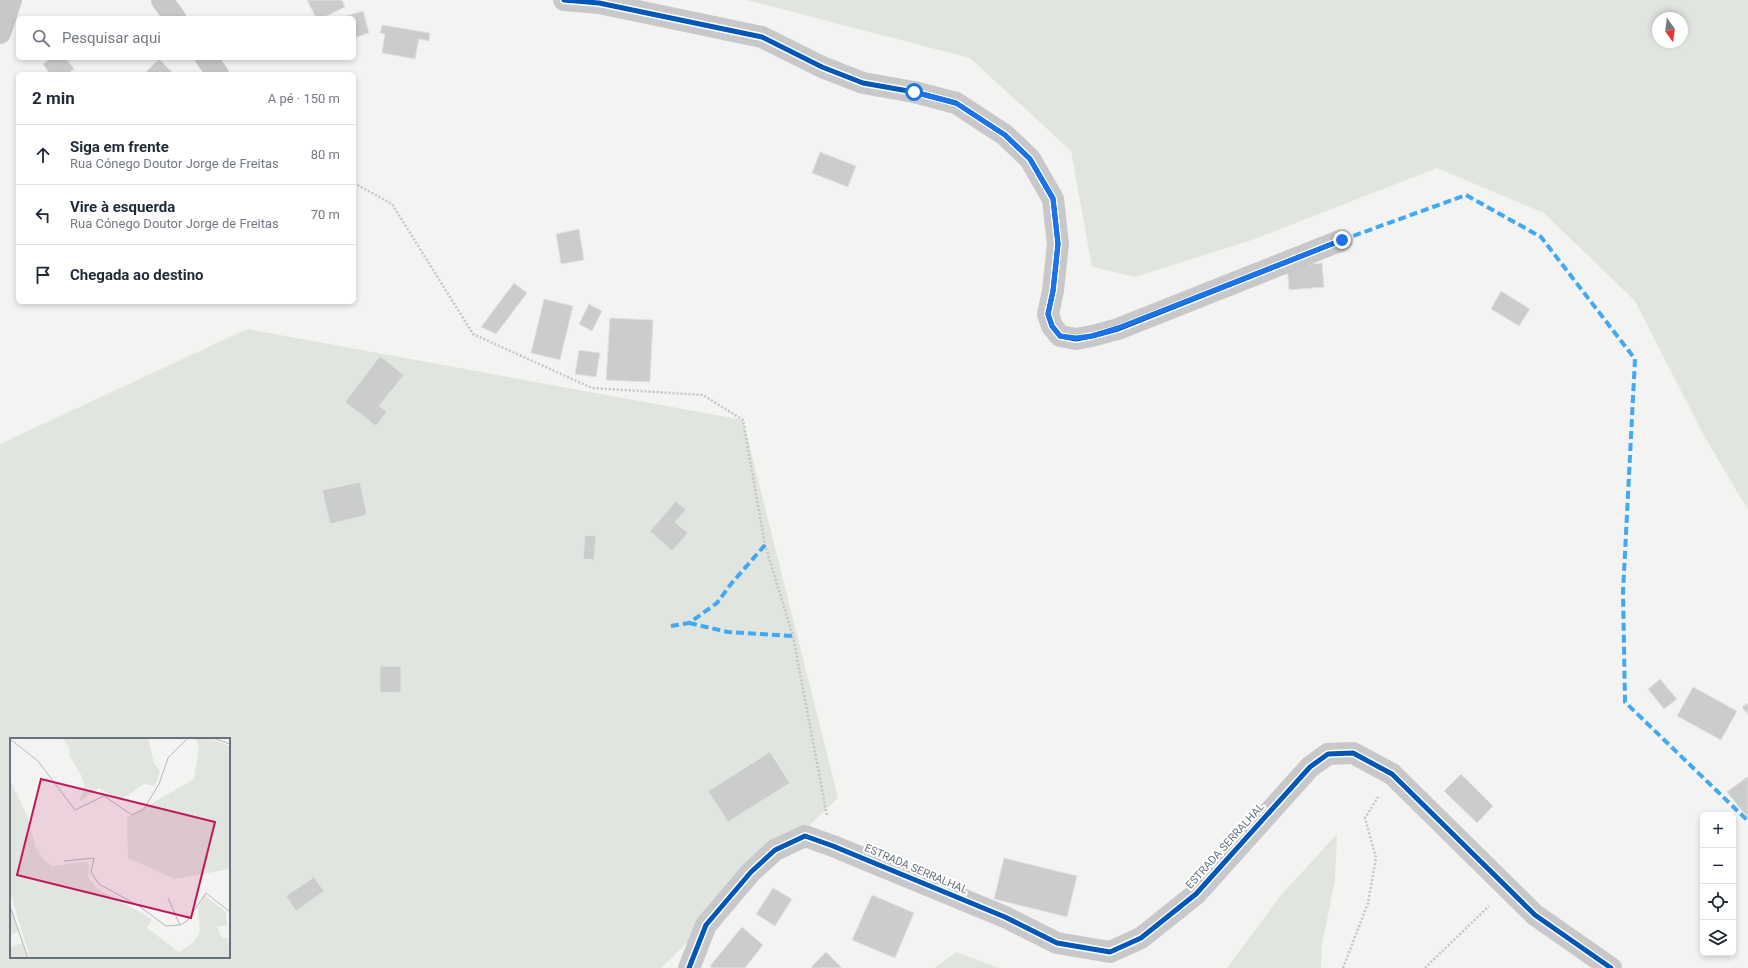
<!DOCTYPE html>
<html lang="pt">
<meta charset="utf-8">
<style>
:root{--surface:#fff;--page:#f6f6f7;--text:#1f2937;--muted:#747a83;--line:#e0e1e3}
body{margin:0;font-family:Roboto,sans-serif;background:var(--page);color:var(--text)}
.controls{position:absolute;right:12px;bottom:12px;display:grid;overflow:hidden;border-radius:6px;box-shadow:0 2px 6px #0003}
.controls button{width:36px;height:36px;display:grid;place-items:center;padding:0;border:0;border-bottom:1px solid var(--line);background:var(--surface);color:var(--text);font:20px sans-serif}
.compass{position:absolute;left:1652px;top:12px;width:36px;height:36px;border-radius:50%;background:var(--surface);box-shadow:0 2px 6px #0003;rotate:166deg}
.stop{position:absolute;width:12px;height:12px;margin:-9px;border:3px solid #1a73e8;border-radius:50%;background:#fff}
.stop.end{background:#1a73e8;border-color:#fff;box-shadow:0 1px 4px #0008}
.list{margin:0;padding:0;list-style:none}
h2{display:flex;justify-content:space-between;align-items:center;height:52px;margin:0;padding:0 16px;font-size:17px}
h2 small{font-size:13px;font-weight:400;color:var(--muted)}
.list li{display:grid;grid-template-columns:26px 1fr auto;gap:12px;align-items:center;box-sizing:border-box;height:60px;padding:0 16px;border-top:1px solid var(--line)}
.list b{display:block;font-size:15px;white-space:nowrap}
.list p{margin:0;font-size:13px;white-space:nowrap;color:var(--muted)}
.list em{font-size:13px;font-style:normal;color:var(--muted)}
.icon{flex:none;width:22px;height:22px;fill:none;stroke:currentColor;stroke-width:2;stroke-linecap:round;stroke-linejoin:round}
.map{position:relative;flex:none;width:1748px;height:968px;overflow:hidden}
.search{position:absolute;background:var(--surface);box-shadow:0 2px 6px #0003;left:16px;top:16px;width:340px;height:44px;display:flex;align-items:center;gap:10px;box-sizing:border-box;padding:0 14px;border-radius:6px;color:var(--muted);font-size:15px}
.panel{position:absolute;background:var(--surface);box-shadow:0 2px 6px #0003;left:16px;top:72px;width:340px;height:232px;border-radius:6px}
.map>svg:first-child{display:block}
</style>
<div class="map">
<svg width="1748" height="968" viewBox="0 0 1748 968">
<rect width="100%" height="100%" fill="#f3f3f2"/>
<g fill="#e1e5e0" fill-rule="evenodd">
<path d="M747,0H1748V510L1704,436L1635,301L1544,213L1437,168L1252,240L1135,277L1092,267L1071,151L970,58ZM1658,18H1682V42H1658Z"/>
<path d="M247,329L743,420L838,798L661,968H0V444ZM11,739H229V957H11Z"/>
<path d="M1337,834L1335,880L1322,945L1321,968H1227L1281,895Z"/>
<path d="M956,952L999,968H934Z"/>
</g>
<g fill="#cbcccc" stroke="#e2e2e2">
<path d="M307,0H342L345,7L322,18H316Z"/>
<path d="M363,11L369,33L354,38V18H340Z"/>
<path d="M382,25L430,33L429,41L419,39L415,59L382,53L385,34L380,33Z"/>
<path d="M51,58H66L74,69L67,74H50L43,64Z"/>
<path d="M159,59L174,74H144Z"/>
<path d="M820,152L856,166L848,187L812,173Z"/>
<path d="M579,229L584,260L561,264L556,234Z"/>
<path d="M1322,263L1324,287L1289,290L1287,266Z"/>
<path d="M514,283L527,293L496,334L481,327Z"/>
<path d="M1501,291L1530,309L1519,326L1491,309Z"/>
<path d="M544,299L573,306L560,360L531,353Z"/>
<path d="M589,304L602,311L592,331L579,324Z"/>
<path d="M610,318L653,320L650,382L606,380Z"/>
<path d="M579,350L600,353L596,377L575,374Z"/>
<path d="M380,356L404,375L379,406L387,412L376,426L345,402Z"/>
<path d="M360,482L367,515L330,524L322,490Z"/>
<path d="M676,501L686,510L675,522L688,533L672,551L650,531Z"/>
<path d="M585,535L596,536L594,560L583,559Z"/>
<path d="M380,666H401V692L380,693Z"/>
<path d="M1660,679L1677,699L1664,709L1648,689Z"/>
<path d="M1693,687L1737,711L1721,740L1677,716Z"/>
<path d="M1748,703V715L1742,707Z"/>
<path d="M770,752L790,783L728,822L708,791Z"/>
<path d="M1461,774L1493,806L1477,823L1444,791Z"/>
<path d="M1747,777L1748,778V818L1727,792Z"/>
<path d="M1004,858L1077,876L1067,917L994,899Z"/>
<path d="M314,877L324,891L296,911L286,896Z"/>
<path d="M773,888L792,899L775,926L756,914Z"/>
<path d="M872,895L914,913L895,958L852,940Z"/>
<path d="M742,927L763,945L745,968H712L710,966Z"/>
<path d="M826,952L842,968H813L811,967Z"/>
</g>
<g fill="none" stroke-linecap="round" stroke-linejoin="round">
<g stroke="#c5c6c7" stroke-width="2.5" stroke-dasharray="2 2" stroke-linecap="butt">
<path d="M354,183L392,204L473,334L592,388L703,395L743,420L765,545L793,636L827,816"/>
<path d="M1343,968L1368,903L1376,858L1365,818L1378,797"/>
<path d="M1425,968L1489,906"/>
</g>
<g stroke="#c8c8ca" stroke-width="22">
<path d="M162,0L175,18"/>
<path d="M564,0L599,3L762,37L822,67L863,83L914,92L956,103L1005,135L1030,159L1053,199L1058,244L1053,291L1048,314L1052,326L1060,336L1076,339L1092,336L1118,329L1342,240"/>
<path d="M0,33L11,0"/>
<path d="M206,58L218,74"/>
<path d="M689,968L706,925L751,872L775,850L805,836L833,846L1005,917L1057,943L1110,952L1141,938L1196,894L1310,767L1328,754L1353,753L1392,774L1535,915L1611,968"/>
</g>
<g stroke="#3fa9f5" stroke-width="4" stroke-dasharray="8 4" stroke-linecap="butt">
<path d="M1342,240L1466,195L1541,237L1635,359L1623,592L1625,702L1748,821"/>
<path d="M689,623L728,632L793,636"/>
<path d="M671,626L689,623L717,603L731,584L765,545"/>
</g>
<g stroke="#fff" stroke-width="8">
<g id="cycleway">
<path d="M564,0L599,3L762,37L822,67L863,83L914,92L956,103L1005,135L1030,159L1053,199L1058,244L1053,291L1048,314L1052,326L1060,336L1076,339L1092,336L1118,329L1342,240"/>
<path d="M689,968L706,925L751,872L775,850L805,836L833,846L1005,917L1057,943L1110,952L1141,938L1196,894L1310,767L1328,754L1353,753L1392,774L1535,915L1611,968"/>
</g>
</g>
<use href="#cycleway" stroke="#0057b8" stroke-width="5"/>
</g>
<g fill="none" stroke-linecap="round" stroke-linejoin="round">
<path stroke="#1a73e8" stroke-width="5" d="M914,92L956,103L1005,135L1030,159L1053,198L1058,244L1053,291L1048,314L1052,326L1060,336L1076,338L1092,336L1118,328L1342,240"/>
</g>
<g text-anchor="middle" dominant-baseline="central" stroke-width="4" stroke-linejoin="round" paint-order="stroke">
<g font-size="11" fill="#66737f" stroke="#fff">
<text transform="translate(1225 846) rotate(-48)">ESTRADA SERRALHAL</text>
<text transform="translate(916 869) rotate(23)">ESTRADA SERRALHAL</text>
</g>
</g>
<g transform="translate(10 738)">
<rect width="220" height="220" fill="#f3f3f2"/>
<path d="M52,0H138L144,25L150,33L147,42L144,48L134,46L110,62L89,50L69,64L75,48L71,37L59,17L60,11ZM185,0H198L220,8V131L165,141L118,120L117,80L184,41L189,9ZM0,42L17,77L26,110L33,121L42,128L75,124L79,126L78,139L86,150L137,178L142,182L137,190L169,214L184,204L190,193L188,171L194,157L216,174L217,187L207,189L212,200H218L220,220H20L0,154ZM0,168L8,194L0,197ZM0,205L2,209L12,205L18,220H0Z" fill="#e1e5e0"/>
<path fill="none" stroke="#b2b8bd" stroke-width="1" d="M203,0L220,6M0,1L28,23L65,72L94,58L122,77L134,71L149,46L158,20L178,0M54,123L84,120L81,134L89,146L129,168L156,188L170,187L177,183L196,155L220,174M158,160L170,187M0,168L18,220"/>
<path fill="#c2185b" fill-opacity="0.15" stroke="#c2185b" stroke-width="2" d="M31,41L205,84L181,180L7,137Z"/>
<rect width="220" height="220" fill="none" stroke="#66737f" stroke-width="2"/>
</g>
</svg>
<div class="controls">
<button>+</button>
<button>−</button>
<button><svg class="icon" aria-label="locate" viewBox="0 0 24 24"><circle cx="12" cy="12" r="6"/><path d="M12 2v4M12 18v4M2 12h4M18 12h4"/></svg></button>
<button><svg class="icon" aria-label="layers" viewBox="0 0 24 24"><path d="M12 4l9 5-9 5-9-5zM3 14l9 5 9-5"/></svg></button>
</div>
<svg class="compass" viewBox="-18 -18 36 36"><path d="M0-13l5 13h-10z" fill="#e53935"/><path d="M0 13l5-13h-10z" fill="#747a83"/></svg>
<div class="stop" style="left:914px;top:92px"></div>
<div class="stop end" style="left:1342px;top:240px"></div>
<div class="search"><svg class="icon" aria-label="search" viewBox="0 0 24 24"><circle cx="10" cy="10" r="6"/><path d="M15 15l6 6"/></svg>Pesquisar aqui</div>
<section class="panel">
<h2>2 min<small>A pé · 150 m</small></h2>
<ul class="list">
<li><svg class="icon" aria-label="ahead" viewBox="0 0 24 24"><path d="M12 20V5M6 11l6-6 6 6"/></svg><div><b>Siga em frente</b><p>Rua Cónego Doutor Jorge de Freitas</p></div><em>80 m</em></li>
<li><svg class="icon" aria-label="left" viewBox="0 0 24 24"><path d="M17 20v-9H6M10 6l-5 5 5 5"/></svg><div><b>Vire à esquerda</b><p>Rua Cónego Doutor Jorge de Freitas</p></div><em>70 m</em></li>
<li><svg class="icon" aria-label="arrive" viewBox="0 0 24 24"><path d="M6 21V4h12l-3 4 3 4H6"/></svg><div><b>Chegada ao destino</b></div></li>
</ul>
</section>
</div>
